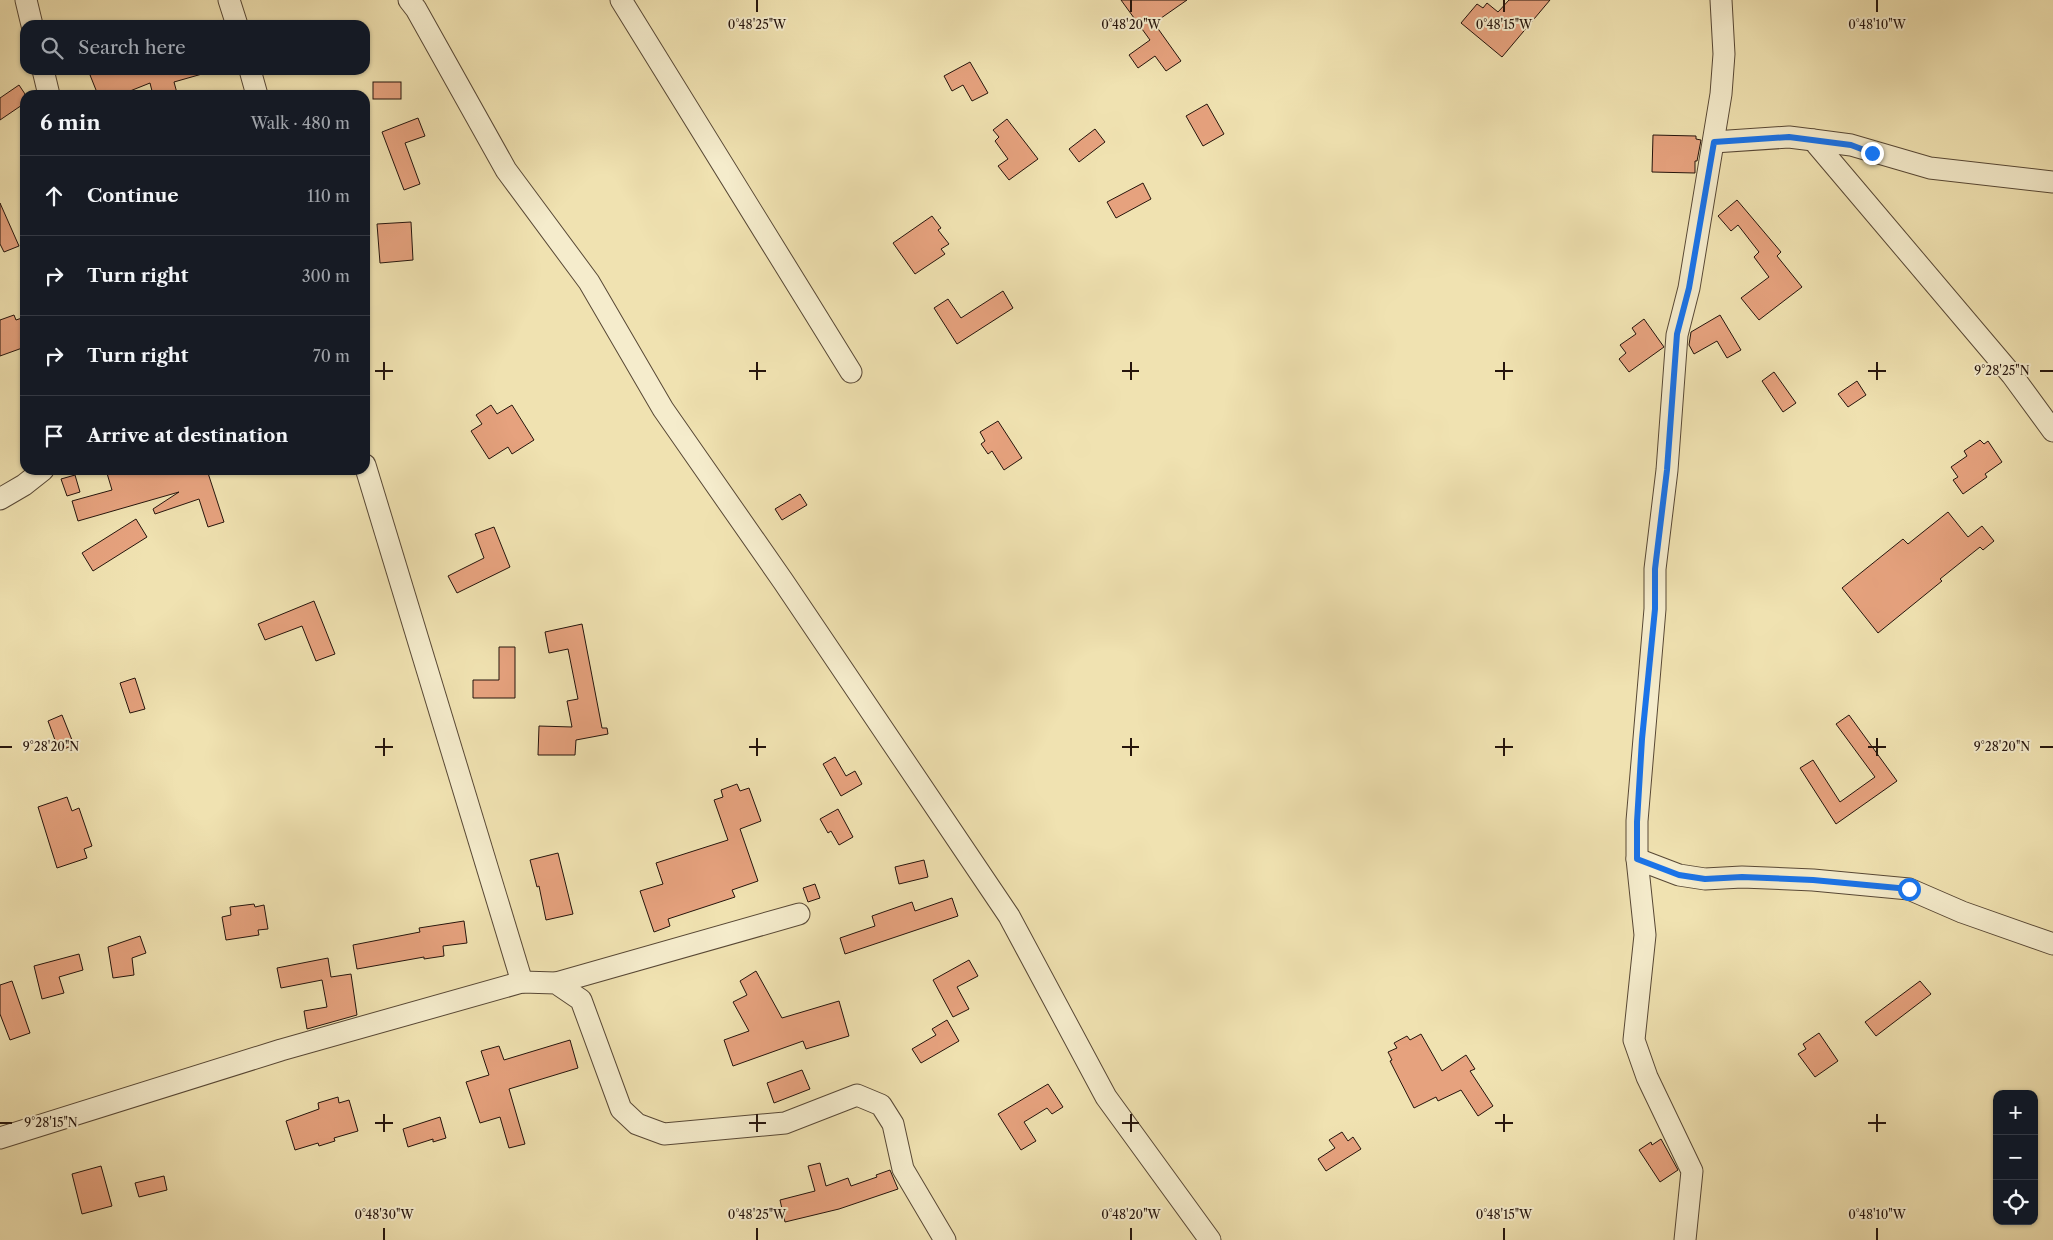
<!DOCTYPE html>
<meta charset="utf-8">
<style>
:root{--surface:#171b24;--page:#242831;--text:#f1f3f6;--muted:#9ea1a6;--line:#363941}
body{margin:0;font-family:"Libre Caslon Text",serif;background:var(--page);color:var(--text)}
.controls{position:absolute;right:15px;bottom:15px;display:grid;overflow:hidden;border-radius:10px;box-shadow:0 1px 4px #0004}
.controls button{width:45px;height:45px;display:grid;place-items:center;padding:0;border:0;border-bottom:1px solid var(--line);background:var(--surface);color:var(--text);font:25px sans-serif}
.stop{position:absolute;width:15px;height:15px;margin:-11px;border:4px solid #1a73e8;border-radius:50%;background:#fff}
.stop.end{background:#1a73e8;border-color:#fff;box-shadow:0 1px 5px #0008}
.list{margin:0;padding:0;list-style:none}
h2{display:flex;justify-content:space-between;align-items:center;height:65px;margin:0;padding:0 20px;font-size:21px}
h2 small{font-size:16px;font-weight:400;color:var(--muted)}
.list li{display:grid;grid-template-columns:32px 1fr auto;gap:15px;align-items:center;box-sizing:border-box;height:80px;padding:0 20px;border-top:1px solid var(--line)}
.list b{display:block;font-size:19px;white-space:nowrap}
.list em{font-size:16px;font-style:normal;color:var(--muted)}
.icon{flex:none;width:28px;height:28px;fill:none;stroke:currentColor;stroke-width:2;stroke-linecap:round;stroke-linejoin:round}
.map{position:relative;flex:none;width:2053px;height:1240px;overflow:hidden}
.search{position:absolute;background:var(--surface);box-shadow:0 1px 4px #0004;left:20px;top:20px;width:350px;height:55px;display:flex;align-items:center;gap:12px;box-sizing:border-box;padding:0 18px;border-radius:15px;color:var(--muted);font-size:19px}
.panel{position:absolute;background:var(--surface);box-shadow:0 1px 4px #0004;left:20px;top:90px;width:350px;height:385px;border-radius:15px}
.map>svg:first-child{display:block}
</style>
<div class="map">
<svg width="2053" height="1240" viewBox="0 0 2053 1240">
<rect width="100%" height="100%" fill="#f0e2b1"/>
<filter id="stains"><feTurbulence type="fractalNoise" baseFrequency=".004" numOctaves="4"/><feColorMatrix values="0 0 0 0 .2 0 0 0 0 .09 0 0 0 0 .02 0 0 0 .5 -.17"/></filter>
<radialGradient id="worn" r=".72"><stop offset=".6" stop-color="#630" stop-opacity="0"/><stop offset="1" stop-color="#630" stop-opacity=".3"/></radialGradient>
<g fill="#e6a27e" stroke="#25140c">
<path d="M1121,0H1187L1154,23L1181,61L1166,71L1155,56L1138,68L1129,55L1150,40Z"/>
<path d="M1509,0H1550L1502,57L1461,23L1477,4L1483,8L1487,3L1498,12Z"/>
<path d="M970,62L988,93L972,101L963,85L952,91L944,76Z"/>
<path d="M103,70H201L202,74L174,82L177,93L169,95H153L150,83L120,95H98L90,75Z"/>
<rect x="373" y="82" width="28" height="17"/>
<path d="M19,85L25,94V103L0,120V98Z"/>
<path d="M1207,104L1224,134L1203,146L1186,116Z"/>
<path d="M418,118L425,136L405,143L420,184L404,190L382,132Z"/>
<path d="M1007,119L1038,159L1009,180L998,166L1008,159L995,141L999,137L993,130Z"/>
<path d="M1095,129L1105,142L1079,162L1069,149Z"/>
<path d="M1653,135L1696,136V139L1701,140L1697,161H1695V173L1652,172Z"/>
<path d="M1143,183L1151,199L1116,218L1107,202Z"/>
<path d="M1737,200L1781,252L1777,256L1802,287L1759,320L1741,298L1769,277L1754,257L1759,252L1738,225L1731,231L1718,216Z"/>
<path d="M0,203L19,246L4,252L0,244Z"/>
<path d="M932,216L941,228L938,230L949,244L941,249L945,254L915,274L893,243Z"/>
<path d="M411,222L413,260L380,263L377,224Z"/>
<path d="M1003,291L1013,308L957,344L934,308L948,299L961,318Z"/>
<path d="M14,315L16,320L25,317V347L0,356V320Z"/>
<path d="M1720,315L1741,350L1727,358L1717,341L1694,354L1689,345L1691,332Z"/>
<path d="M1644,319L1664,347L1629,372L1619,359L1626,353L1620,345L1636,334L1632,328Z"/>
<path d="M1774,372L1796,403L1783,412L1762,381Z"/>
<path d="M1857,381L1866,395L1848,407L1838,394Z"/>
<path d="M491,405L497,414L512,405L534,440L512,454L508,447L489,459L471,431L482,424L476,415Z"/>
<path d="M998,421L1022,458L1004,470L992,451L988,454L981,444L985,441L980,432Z"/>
<path d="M1980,440L1984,444L1988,441L2002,462L1985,474L1987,477L1963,494L1953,480L1958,477L1951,467L1967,456L1964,451Z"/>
<path d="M106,470H207L224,522L208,527L199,499L155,514L153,509L179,492L78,521L72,501L112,490Z"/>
<path d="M75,475L80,492L67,496L61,479Z"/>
<path d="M800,494L807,505L782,520L775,509Z"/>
<path d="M1948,512L1968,537L1982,526L1994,541L1983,550L1980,547L1940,579L1942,581L1878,633L1842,588L1903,539L1908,544Z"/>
<path d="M136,519L147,537L93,571L82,553Z"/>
<path d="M494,527L510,567L457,593L448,576L484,558L475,534Z"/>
<path d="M314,601L335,654L316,661L302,626L265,640L258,624Z"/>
<path d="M582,624L602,728H607L608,734L576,740L575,755H538L539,726L572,727L567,701L578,699L568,649L549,653L545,632Z"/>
<path d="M499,647H515V698H473V680H499Z"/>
<path d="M135,678L145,709L130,713L120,683Z"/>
<path d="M62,715L74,745L59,751L48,721Z"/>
<path d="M1849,715L1897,781L1836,824L1800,768L1813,760L1840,802L1875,777L1836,724Z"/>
<path d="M835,757L846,776L855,771L862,784L841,796L823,764Z"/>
<path d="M737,784L740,791L749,788L761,821L740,829L758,881L732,890L735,897L668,919L670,926L654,932L640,891L663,884L656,863L728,840L714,800L723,797L721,790Z"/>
<path d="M67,797L72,811L79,808L92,846L84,849L87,858L57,868L38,807Z"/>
<path d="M838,809L853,837L839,845L831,831L828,833L820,819Z"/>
<path d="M558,853L573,914L546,920L539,886L537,887L530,860Z"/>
<path d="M924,860L928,877L899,884L895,867Z"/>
<path d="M815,884L820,898L808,902L803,888Z"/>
<path d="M952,898L958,916L845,954L840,938L875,926L872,916L912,902L915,911Z"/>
<path d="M254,904L255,907L264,905L268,929L258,930L259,935L226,940L222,917L231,915L230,907Z"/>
<path d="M464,921L467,943L443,946L444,956L424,959V957L357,969L353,945L420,932L419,928Z"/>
<path d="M140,936L146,953L132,958L134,975L113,978L108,947Z"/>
<path d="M79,954L83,970L59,977L64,993L42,999L34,966Z"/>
<path d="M328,958L331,977L351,974L357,1015L307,1029L304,1011L327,1007L322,980L281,988L277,968Z"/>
<path d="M969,960L978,976L957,987L969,1009L953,1017L933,980Z"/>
<path d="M756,971L782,1018L839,1001L849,1036L806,1049L803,1041L733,1066L724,1040L749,1031L733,1002L747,995L740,981Z"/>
<path d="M12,981L30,1033L10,1040L0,1014V985Z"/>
<path d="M1920,981L1931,994L1876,1036L1865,1022Z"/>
<path d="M947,1020L959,1041L921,1063L912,1049L936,1035L932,1029Z"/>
<path d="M1819,1033L1838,1061L1815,1077L1798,1054L1806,1049L1803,1044Z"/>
<path d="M1421,1034L1442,1071L1466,1055L1475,1069L1470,1071L1493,1106L1478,1116L1461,1090L1438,1101L1436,1097L1414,1108L1390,1061L1392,1060L1388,1052L1397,1048L1394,1043L1407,1036L1410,1040Z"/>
<path d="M570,1040L578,1068L509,1089L525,1144L509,1148L500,1117L480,1123L466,1082L489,1075L481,1051L499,1046L504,1060Z"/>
<path d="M802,1070L810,1089L774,1103L767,1083Z"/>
<path d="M1048,1084L1063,1107L1052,1114L1047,1108L1024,1122L1036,1141L1021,1150L998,1114Z"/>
<path d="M338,1097L339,1103L349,1100L358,1131L334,1138L335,1141L319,1146L318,1143L295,1150L286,1121L319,1109L318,1103Z"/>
<path d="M440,1117L446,1138L433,1142V1139L408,1147L403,1129Z"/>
<path d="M1342,1132L1348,1141L1353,1137L1361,1149L1326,1171L1318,1159L1335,1148L1329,1140Z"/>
<path d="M1661,1139L1678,1170L1660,1182L1639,1150L1651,1142L1652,1145Z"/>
<path d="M820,1163L826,1186L848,1178L851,1186L877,1177L876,1175L890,1170L898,1189L839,1209L785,1222L780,1200L815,1191L808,1166Z"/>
<path d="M101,1166L112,1206L82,1214L72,1174Z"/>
<path d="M164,1176L167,1190L139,1197L135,1183Z"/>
</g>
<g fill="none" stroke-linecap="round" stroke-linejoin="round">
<g stroke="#584835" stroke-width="23">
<g id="minor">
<path d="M26,0L32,25"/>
<path d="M229,0L237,25"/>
<path d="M409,0L416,9L506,170L589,282L663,409L783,581L1009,916L1106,1097L1210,1240"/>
<path d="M621,0L851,372"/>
<path d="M43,70L49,95"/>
<path d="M250,70L257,95"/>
<path d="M1813,140L1851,145L1930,168L2053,182"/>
<path d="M1714,142L1789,137L1813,140L2012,375L2053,431"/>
<path d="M365,465L522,982"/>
<path d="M0,499L24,485L43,470"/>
<path d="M1637,859L1679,875L1705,879L1742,877L1813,880L1909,889L1962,912L2053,944"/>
<path d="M556,983L799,914"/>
<path d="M0,1138L281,1050L522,982L556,983L581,1000L621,1109L637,1124L664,1134L785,1123L857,1095L881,1105L893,1124L903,1169L945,1240"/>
<path d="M1685,1240L1692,1171L1647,1077L1634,1040L1645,935L1637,859V821L1655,609V569L1667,470L1677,335L1689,288L1721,94L1724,54L1721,0"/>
</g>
</g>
<use href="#minor" stroke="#f5eccc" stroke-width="21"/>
</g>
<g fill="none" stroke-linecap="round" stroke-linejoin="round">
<path stroke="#1a73e8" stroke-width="6" d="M1872,153L1851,145L1789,137L1714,142L1689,288L1677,334L1667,470L1655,569V609L1642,739L1637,822V859L1679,875L1705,879L1742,877L1813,880L1909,889"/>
</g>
<path fill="none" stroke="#25140c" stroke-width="2" d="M757,0V12M1131,0V12M1504,0V12M1877,0V12M384,362V380M757,362V380M1131,362V380M1504,362V380M1877,362V380M375,371H393M749,371H766M1122,371H1139M1495,371H1513M1868,371H1886M2040,371H2053M384,738V756M757,738V756M1131,738V756M1504,738V756M1877,738V756M0,747H12M375,747H393M749,747H766M1122,747H1139M1495,747H1513M1868,747H1886M2040,747H2053M384,1114V1132M757,1114V1132M1131,1114V1132M1504,1114V1132M1877,1114V1132M0,1123H12M375,1123H393M749,1123H766M1122,1123H1139M1495,1123H1513M1868,1123H1886M384,1228V1240M757,1228V1240M1131,1228V1240M1504,1228V1240M1877,1228V1240"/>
<g font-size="12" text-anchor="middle" fill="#25140c" stroke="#f5eccc" stroke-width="4" stroke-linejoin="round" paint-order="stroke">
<text x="757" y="29">0°48'25"W</text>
<text x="1131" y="29">0°48'20"W</text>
<text x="1504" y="29">0°48'15"W</text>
<text x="1877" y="29">0°48'10"W</text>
<text x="2002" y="375">9°28'25"N</text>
<text x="51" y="751">9°28'20"N</text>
<text x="2002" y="751">9°28'20"N</text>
<text x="51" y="1127">9°28'15"N</text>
<text x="384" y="1219">0°48'30"W</text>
<text x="757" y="1219">0°48'25"W</text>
<text x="1131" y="1219">0°48'20"W</text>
<text x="1504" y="1219">0°48'15"W</text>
<text x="1877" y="1219">0°48'10"W</text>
</g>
<rect width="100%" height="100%" filter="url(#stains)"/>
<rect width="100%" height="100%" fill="url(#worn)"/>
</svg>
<div class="controls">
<button>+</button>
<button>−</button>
<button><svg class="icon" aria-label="locate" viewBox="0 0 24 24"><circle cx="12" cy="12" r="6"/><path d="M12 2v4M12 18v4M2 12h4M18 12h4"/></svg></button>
</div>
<div class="stop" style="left:1909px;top:889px"></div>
<div class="stop end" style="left:1872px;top:153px"></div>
<div class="search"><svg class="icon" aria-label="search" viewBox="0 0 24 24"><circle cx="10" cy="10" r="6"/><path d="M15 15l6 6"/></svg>Search here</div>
<section class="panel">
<h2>6 min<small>Walk · 480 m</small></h2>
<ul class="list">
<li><svg class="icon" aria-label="ahead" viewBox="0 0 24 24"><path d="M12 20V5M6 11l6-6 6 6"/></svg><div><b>Continue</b></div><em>110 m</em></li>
<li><svg class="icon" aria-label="right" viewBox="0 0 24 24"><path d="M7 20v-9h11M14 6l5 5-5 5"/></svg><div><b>Turn right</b></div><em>300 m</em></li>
<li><svg class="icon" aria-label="right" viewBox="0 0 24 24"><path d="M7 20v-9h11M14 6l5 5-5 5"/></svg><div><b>Turn right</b></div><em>70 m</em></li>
<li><svg class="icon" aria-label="arrive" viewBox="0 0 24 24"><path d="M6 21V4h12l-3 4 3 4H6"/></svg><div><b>Arrive at destination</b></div></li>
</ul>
</section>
</div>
